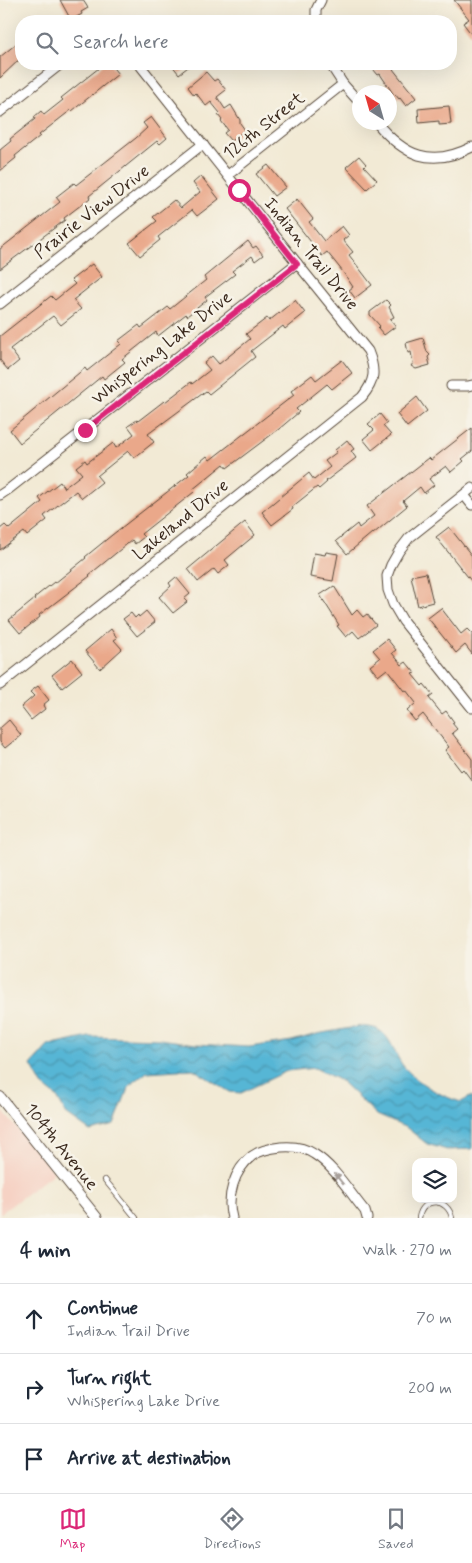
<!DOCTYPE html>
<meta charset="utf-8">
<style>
:root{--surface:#fff;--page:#f6f6f7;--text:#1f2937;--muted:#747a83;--line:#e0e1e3;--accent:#db2777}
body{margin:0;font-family:Mynerve,sans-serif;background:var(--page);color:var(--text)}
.controls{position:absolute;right:15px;bottom:15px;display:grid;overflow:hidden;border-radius:10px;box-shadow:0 5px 20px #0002}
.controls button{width:45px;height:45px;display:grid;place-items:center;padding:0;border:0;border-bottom:1px solid var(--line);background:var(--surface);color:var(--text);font:25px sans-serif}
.compass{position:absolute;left:352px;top:85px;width:45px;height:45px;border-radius:50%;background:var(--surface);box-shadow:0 5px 20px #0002;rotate:323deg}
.stop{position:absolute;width:15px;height:15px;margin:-11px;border:4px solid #db2777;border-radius:50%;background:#fff}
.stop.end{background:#db2777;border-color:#fff;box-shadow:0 1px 5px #0008}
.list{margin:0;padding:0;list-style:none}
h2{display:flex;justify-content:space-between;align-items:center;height:65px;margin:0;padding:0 20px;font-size:21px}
h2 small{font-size:16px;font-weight:400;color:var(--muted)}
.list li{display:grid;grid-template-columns:32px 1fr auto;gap:15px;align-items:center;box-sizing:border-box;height:70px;padding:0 20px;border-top:1px solid var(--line)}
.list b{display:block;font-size:19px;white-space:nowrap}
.list p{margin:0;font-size:16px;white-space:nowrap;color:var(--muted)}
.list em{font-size:16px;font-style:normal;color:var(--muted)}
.icon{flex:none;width:28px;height:28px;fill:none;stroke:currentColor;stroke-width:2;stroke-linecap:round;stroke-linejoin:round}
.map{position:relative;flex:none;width:472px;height:1218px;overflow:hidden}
.search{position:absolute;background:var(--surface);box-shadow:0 5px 20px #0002;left:15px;right:15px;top:15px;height:55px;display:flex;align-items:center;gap:12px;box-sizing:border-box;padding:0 18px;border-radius:20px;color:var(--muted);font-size:19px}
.sheet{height:275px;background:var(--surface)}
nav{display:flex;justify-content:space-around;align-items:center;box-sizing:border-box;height:70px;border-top:1px solid var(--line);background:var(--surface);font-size:14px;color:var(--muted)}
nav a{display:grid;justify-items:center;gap:2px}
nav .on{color:var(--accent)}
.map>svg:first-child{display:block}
</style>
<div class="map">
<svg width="472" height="1218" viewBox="0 0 472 1218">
<defs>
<pattern id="water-waves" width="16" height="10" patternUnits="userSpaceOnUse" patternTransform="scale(1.25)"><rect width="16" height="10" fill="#57b6d5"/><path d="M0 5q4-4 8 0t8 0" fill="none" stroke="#4994ac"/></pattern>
</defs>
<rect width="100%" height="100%" fill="#f7f3e8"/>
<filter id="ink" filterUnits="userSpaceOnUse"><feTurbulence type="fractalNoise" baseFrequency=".02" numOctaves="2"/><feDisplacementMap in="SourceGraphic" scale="10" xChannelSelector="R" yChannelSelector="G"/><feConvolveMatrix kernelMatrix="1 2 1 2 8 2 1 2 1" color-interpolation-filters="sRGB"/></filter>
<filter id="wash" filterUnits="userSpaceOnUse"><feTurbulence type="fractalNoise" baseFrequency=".0096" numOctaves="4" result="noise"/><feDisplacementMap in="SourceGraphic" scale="20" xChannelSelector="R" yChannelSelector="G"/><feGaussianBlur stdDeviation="1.12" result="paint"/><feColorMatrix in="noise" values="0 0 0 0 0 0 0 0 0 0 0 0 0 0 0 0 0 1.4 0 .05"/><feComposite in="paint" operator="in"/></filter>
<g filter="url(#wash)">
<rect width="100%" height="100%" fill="#f2ead5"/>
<path fill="#f6d2c4" d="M0,1108L54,1173L0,1214Z"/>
<path fill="url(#water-waves)" stroke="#49707a" d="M361,1026C365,1027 373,1027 377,1029C392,1036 394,1055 404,1067C418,1083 440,1096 461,1102L472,1096V1149L447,1150L427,1144L407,1128L377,1115L341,1081L315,1068L287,1071L241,1093L230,1092L193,1069L147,1072L129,1086L114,1125L90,1131L66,1114L57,1097L42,1085L31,1065L48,1046L89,1037L160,1039L196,1044L249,1047L292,1041L317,1034Z"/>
<g id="blocks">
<g fill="#eaa88a">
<path d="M60,0H83L88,8L81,12L82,14L71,20Z"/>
<path d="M454,0H472V35L463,23L469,19Z"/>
<path d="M21,40V58L0,78V57Z"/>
<path d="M104,64H110L118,74L72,111L71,110L39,135L40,136L15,156L16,158L0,171V150L11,141L10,139L35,119L34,117L41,111L44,115L63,100L61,98Z"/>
<path d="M171,64H192L179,74Z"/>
<path d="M369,64H389L416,98L406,106L400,98L399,99L395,94L394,95L380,74L378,75Z"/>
<path d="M206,72L214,81L217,79L226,90L217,97L225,109L231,105L240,120V123L245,130L231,141L224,133L228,130L221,121L222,120L218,115L220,113L211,102L206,106L196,93L194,95L188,87Z"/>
<path d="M449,106L451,124L439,125V121L419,123L418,109Z"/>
<path d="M151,117L167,138L160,144L157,141L89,196L90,198L64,218L65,220L0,269V249L60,202L56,197L74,183L76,185L136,138L147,128L143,123Z"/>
<path d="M359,156L366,164L364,166L377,180L367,189L346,167Z"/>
<path d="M268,165L286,187L274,196L256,174Z"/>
<path d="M201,176L219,199L197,216L192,210L158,237L160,240L140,256L129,243L157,221L153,217L174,200L181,208L200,192L193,183Z"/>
<path d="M297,199L313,219L309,222L324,241L342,226L349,235L343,240L353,252L349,255L372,285L355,298L349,290L353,287L343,272L327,252L322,256L285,209Z"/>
<path d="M248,241L253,248L256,246L263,255L255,261L252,256L232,271L235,274L205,297L207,300L187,316L186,314L158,336L156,332L122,359L125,362L104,379L102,376L20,443L10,430L85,368L87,371L121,344L118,341L139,325L141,328L168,307L170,309L206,280L204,277Z"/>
<path d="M92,264L102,277L73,300L81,309L61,325L53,316L10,349L19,361L8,370L0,360V336L51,296L55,300L75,284L71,280Z"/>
<path d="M295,300L305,313L285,329L283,326L251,351L255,357L209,394L206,391L148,434L154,442L134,458L128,451L97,476L102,482L82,498L76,491L44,516L47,520L27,536L24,532L0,550V529L5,525L9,529L42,502L39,498L60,482L64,488L82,474L76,467L85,460L87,463L113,443L116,448L134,434L128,426L137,420L138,421L164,401L165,402L191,382L192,384L210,370L204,363L212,356L219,364L250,339L246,334L267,318L269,321Z"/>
<path d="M386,300L391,305L389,307L394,317L390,319L396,326L384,335L378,328L380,326L370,315V312Z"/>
<path d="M423,338L427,352L430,355L428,357L430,365L416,369L411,366L413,363L411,352L408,353L406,343Z"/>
<path d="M342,360L352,373L332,389L327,384L296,409L299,412L279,429L227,468L224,464L192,490L194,492L141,534L144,537L135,544L132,540L89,575L90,576L39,615L40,617L20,633L9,620L35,599L34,598L54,582L55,583L86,558L85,557L112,535L189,475L187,473L207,456L210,460L294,395L291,391L312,375L316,380Z"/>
<path d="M417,397L427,411L407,427L397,414Z"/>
<path d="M380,414L387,423L383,426L391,435L372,450L363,439L374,430L368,424Z"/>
<path d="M472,428V451L462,459L464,461L451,472L446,466L429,479L434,485L424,493L420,487L403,501L407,506L373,534L372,533L347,554L336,541L357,524L359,528L374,516L367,506L429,458L431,460Z"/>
<path d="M347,440L354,449L351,451L356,458L326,481L327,482L319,489L317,487L292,507L293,509L272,525L262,512L309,473L314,480L330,467L325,461L337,452L335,450Z"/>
<path d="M245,522L255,535L225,560L229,565L218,574L214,569L198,582L188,569Z"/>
<path d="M449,527L472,556V582L436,537Z"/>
<path d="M326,552L338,554L333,581L310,577L314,553L325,555Z"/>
<path d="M426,573L433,602L418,606L411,576Z"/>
<path d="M176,577L190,594L184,599L187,602L173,613L159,597L171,586L169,583Z"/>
<path d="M334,586L352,615L357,610L363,617L367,614L376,625L359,638L353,631L346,637L337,626L339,625L320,595Z"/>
<path d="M441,608L461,634L467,629L472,634V654L465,645L456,653L428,618Z"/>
<path d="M146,611L155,622L137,636L123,619L131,613L135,618L138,615L139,617Z"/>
<path d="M111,629L117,638L114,640L122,649L100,669L85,651Z"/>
<path d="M387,639L396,650L392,653L402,665L406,662L415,673L412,674L422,686L424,684L433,695L429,698L442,714L446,711L454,722L452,723L457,729L452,733L472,759V781L463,769L461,771L445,750L449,747L423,714L415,721L407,711L416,703L406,690L404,691L387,669L378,676L370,666L380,658L373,650Z"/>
<path d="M72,659L82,672L62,688L52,675Z"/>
<path d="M38,686L49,700L43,705L45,709L31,720L21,707L34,696L30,692Z"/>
<path d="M9,720L21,735L5,748L0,742V728Z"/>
</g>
</g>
</g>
<g filter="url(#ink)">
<use href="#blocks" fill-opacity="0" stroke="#564739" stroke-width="1"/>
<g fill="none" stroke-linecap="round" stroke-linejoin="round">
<g stroke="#564739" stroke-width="6">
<g id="service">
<path d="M105,1180L136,1218"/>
<path d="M419,1218C422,1197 448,1197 452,1218"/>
</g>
</g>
<g stroke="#564739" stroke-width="11">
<g id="minor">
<path d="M316,21V10L321,0"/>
<path d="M330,64L343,84L360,103"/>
<path d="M0,112L61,64"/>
<path d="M376,122C404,156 431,168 472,147"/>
<path d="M228,175L343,84"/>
<path d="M0,304L203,144"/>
<path d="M451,386H468L472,385"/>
<path d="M472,488L409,538L399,551L391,565L387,576L388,590L393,604L403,621L472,708"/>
<path d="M0,495L9,489L297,263"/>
<path d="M464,495L472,505"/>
<path d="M0,685L362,397C375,381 376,371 368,351L297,263L139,64"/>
<path d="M232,1218C226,1197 234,1170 252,1156C260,1150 272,1148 281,1147C292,1146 304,1147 314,1154C335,1167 349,1192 365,1211L367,1218"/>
</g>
</g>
<g stroke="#564739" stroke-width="12">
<path id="tertiary" d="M0,1097L97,1218"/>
</g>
<use href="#service" stroke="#fff" stroke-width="4.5"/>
<use href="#minor" stroke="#fff" stroke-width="9"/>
<use href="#tertiary" stroke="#fff" stroke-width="10"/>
</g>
<defs><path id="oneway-solid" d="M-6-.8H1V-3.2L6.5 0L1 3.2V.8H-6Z" transform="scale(1.25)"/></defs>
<use fill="#a79f9a" href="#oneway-solid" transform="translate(339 1179) rotate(-129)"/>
</g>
<g fill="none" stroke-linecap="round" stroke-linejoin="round" filter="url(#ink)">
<path stroke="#db2777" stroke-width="6" d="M85,430L297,264L239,190"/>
</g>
<g text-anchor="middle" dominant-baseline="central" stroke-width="5" stroke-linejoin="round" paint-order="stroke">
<g font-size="18" fill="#3b2a1e" stroke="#f7f3e8">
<text transform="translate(264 126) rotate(-38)">126th Street</text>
<text transform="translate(92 212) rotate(-38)">Prairie View Drive</text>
<text transform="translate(311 254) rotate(51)">Indian Trail Drive</text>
<text transform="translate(162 348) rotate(-38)">Whispering Lake Drive</text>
<text transform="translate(181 520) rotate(-39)">Lakeland Drive</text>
<text transform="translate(61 1147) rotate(51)">104th Avenue</text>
</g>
</g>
</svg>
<div class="controls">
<button><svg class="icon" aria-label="layers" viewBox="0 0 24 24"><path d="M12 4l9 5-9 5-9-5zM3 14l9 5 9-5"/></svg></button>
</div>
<svg class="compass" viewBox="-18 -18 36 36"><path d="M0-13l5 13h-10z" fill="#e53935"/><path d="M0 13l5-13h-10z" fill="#747a83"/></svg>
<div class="stop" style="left:239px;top:190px"></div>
<div class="stop end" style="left:85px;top:430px"></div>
<div class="search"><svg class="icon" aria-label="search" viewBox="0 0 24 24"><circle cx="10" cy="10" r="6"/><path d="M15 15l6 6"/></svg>Search here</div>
</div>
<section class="sheet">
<h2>4 min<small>Walk · 270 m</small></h2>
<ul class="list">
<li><svg class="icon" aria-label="ahead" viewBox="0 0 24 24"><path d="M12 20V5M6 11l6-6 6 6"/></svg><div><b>Continue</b><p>Indian Trail Drive</p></div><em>70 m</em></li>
<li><svg class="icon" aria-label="right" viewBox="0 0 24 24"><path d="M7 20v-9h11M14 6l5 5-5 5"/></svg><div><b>Turn right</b><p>Whispering Lake Drive</p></div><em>200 m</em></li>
<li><svg class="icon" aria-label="arrive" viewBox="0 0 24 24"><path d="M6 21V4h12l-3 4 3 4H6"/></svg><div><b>Arrive at destination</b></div></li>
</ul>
</section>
<nav>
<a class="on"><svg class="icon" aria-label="map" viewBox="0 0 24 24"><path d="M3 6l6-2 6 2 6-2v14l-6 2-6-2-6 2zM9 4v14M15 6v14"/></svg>Map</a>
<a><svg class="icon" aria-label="directions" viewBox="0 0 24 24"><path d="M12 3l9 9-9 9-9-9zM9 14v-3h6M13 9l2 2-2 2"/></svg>Directions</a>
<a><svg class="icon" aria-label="saved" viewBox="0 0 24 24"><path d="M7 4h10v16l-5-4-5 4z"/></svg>Saved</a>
</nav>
